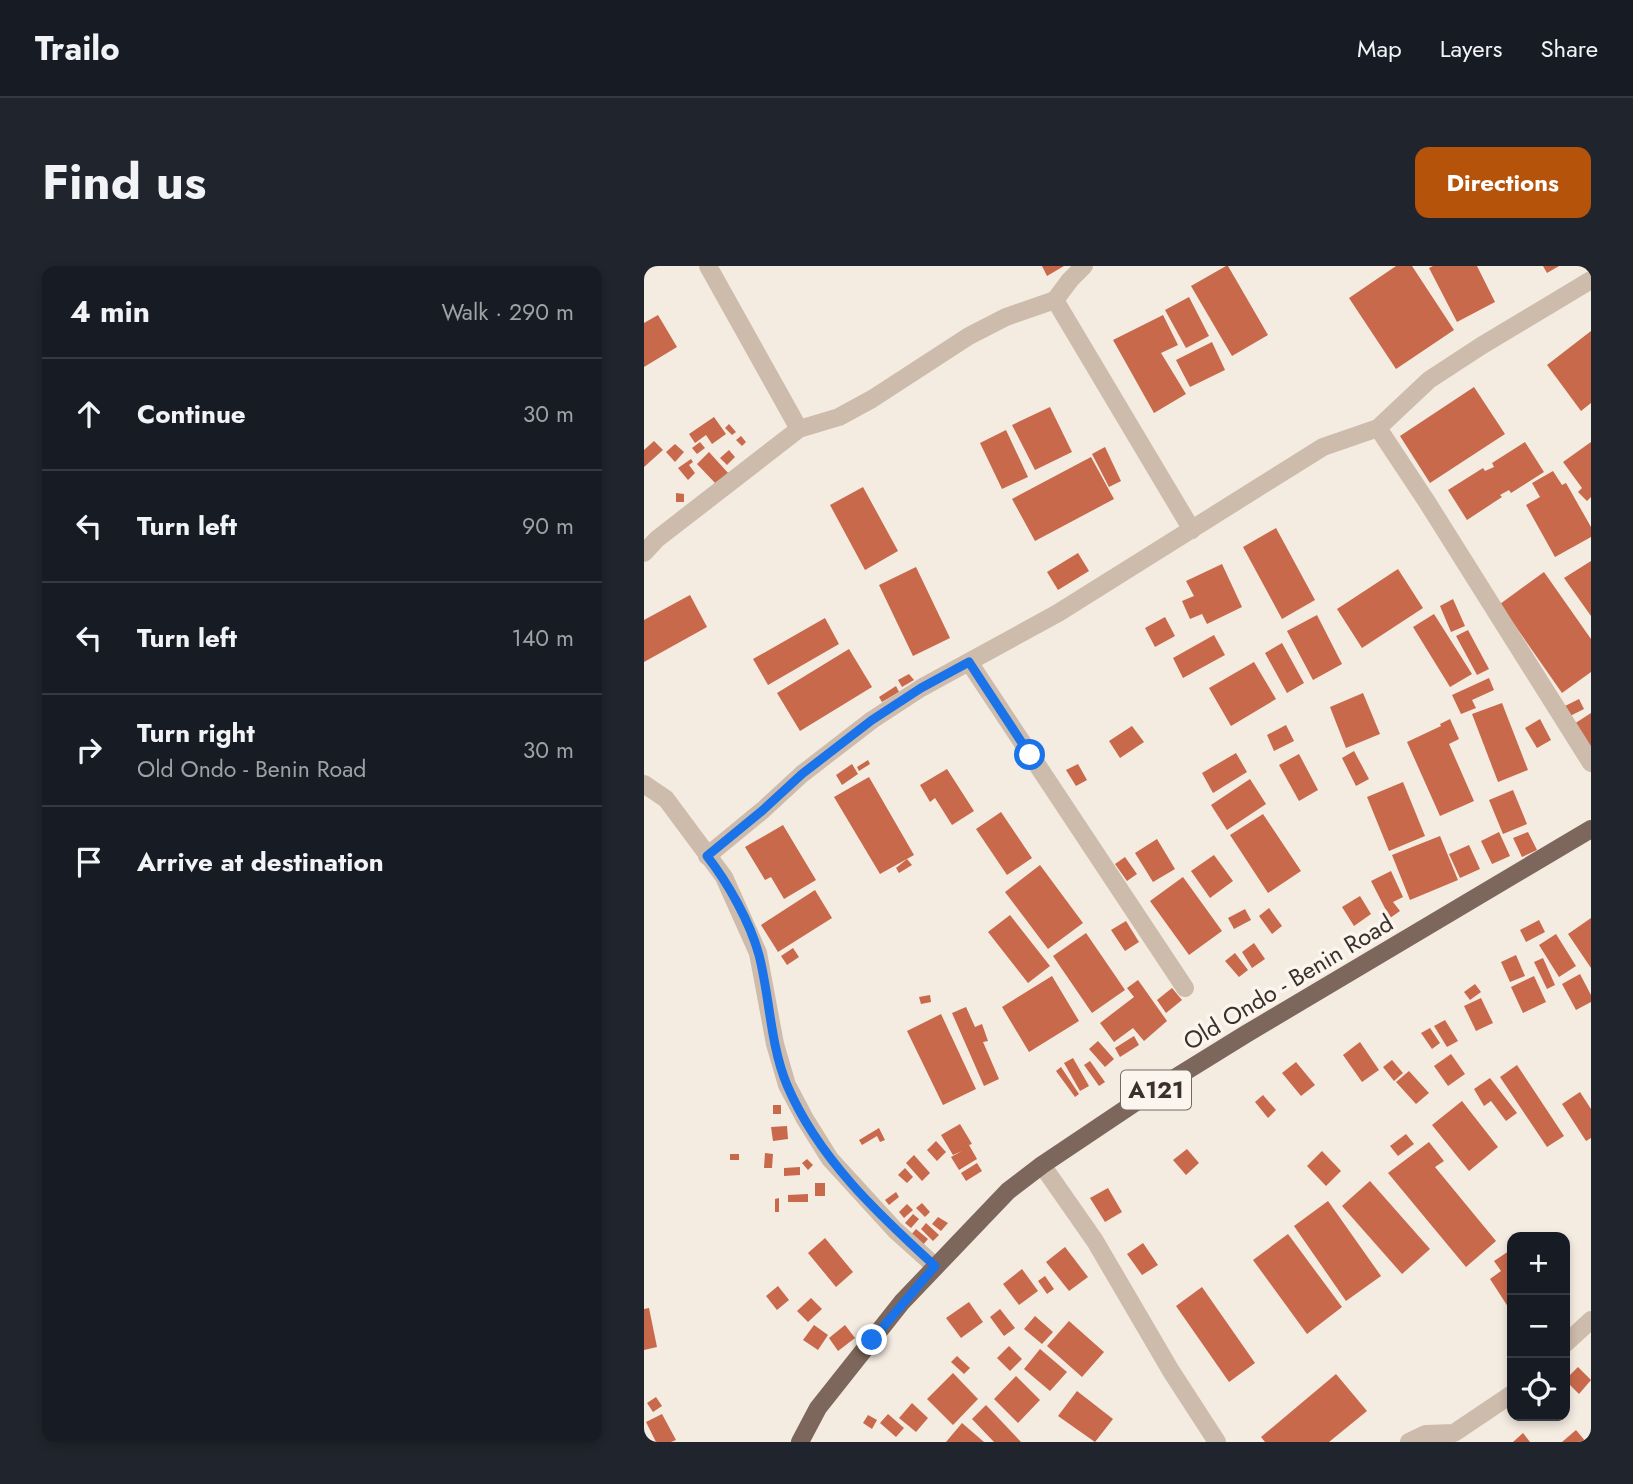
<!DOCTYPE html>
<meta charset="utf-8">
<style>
:root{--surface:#171b24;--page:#20242c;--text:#f1f3f6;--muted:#9ea1a6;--line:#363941;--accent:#b45309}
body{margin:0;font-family:Jost,sans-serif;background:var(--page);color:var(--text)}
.controls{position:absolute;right:21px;bottom:21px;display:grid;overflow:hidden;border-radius:14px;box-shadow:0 4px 10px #0003}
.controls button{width:63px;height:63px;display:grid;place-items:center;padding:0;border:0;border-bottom:2px solid var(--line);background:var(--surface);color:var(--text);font:35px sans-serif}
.stop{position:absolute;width:21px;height:21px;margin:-16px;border:5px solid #1a73e8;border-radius:50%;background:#fff}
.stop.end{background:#1a73e8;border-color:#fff;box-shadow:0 2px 7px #0008}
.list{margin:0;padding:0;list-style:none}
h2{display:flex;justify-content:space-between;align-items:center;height:91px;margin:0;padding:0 28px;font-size:30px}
h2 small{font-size:23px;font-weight:400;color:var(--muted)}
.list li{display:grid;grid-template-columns:46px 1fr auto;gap:21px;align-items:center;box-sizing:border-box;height:112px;padding:0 28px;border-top:2px solid var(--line)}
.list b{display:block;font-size:26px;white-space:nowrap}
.list p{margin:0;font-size:23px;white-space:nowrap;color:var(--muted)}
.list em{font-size:23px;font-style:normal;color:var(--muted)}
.icon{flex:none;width:38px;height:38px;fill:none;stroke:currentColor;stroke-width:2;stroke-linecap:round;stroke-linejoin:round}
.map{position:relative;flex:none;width:947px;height:1176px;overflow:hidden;border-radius:14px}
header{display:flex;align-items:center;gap:42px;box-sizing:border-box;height:98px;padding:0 35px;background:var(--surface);border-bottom:2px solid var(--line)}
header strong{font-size:33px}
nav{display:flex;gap:38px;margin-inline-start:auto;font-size:24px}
.intro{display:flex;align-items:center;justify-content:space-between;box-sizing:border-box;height:168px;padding:0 42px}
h1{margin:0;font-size:49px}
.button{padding:18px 32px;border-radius:14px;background:var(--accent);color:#fff;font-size:24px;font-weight:700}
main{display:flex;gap:42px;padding:0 42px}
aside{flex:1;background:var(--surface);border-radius:14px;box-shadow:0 4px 10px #0003}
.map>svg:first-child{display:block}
</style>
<header>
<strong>Trailo</strong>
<nav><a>Map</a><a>Layers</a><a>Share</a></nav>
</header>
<div class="intro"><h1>Find us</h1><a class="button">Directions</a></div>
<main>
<aside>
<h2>4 min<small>Walk · 290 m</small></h2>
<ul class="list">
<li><svg class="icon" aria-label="ahead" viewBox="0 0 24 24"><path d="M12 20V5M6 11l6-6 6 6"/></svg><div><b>Continue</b></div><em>30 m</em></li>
<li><svg class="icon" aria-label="left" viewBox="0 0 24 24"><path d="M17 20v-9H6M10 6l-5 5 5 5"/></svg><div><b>Turn left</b></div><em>90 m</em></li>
<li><svg class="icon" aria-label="left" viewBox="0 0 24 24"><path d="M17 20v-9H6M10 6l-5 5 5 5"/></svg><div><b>Turn left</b></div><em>140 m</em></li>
<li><svg class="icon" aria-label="right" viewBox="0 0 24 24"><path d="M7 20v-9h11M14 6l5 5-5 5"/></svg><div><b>Turn right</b><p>Old Ondo - Benin Road</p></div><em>30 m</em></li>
<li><svg class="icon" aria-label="arrive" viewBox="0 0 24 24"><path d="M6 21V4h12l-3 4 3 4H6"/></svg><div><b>Arrive at destination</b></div></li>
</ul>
</aside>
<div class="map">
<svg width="947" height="1176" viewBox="0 0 947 1176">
<rect width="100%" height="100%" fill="#f4ebe1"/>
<g fill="#c8694b">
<path d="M398,0H420L403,10Z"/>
<path d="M582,0H584L624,69L588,90L547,20Z"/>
<path d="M752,0H768L810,64L752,103L705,32Z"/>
<path d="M789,0H833L851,36L813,56L785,2Z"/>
<path d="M899,0H915L903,7Z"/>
<path d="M545,31L565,70L542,82L521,44Z"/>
<path d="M14,49L33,81L0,101V57Z"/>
<path d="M519,49L534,79L517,87L542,128L510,147L469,74Z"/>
<path d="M947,65V137L937,145L903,99Z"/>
<path d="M568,76L581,104L546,121L532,94Z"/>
<path d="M830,121L861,168L786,217L756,170Z"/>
<path d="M406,141L428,186L391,204L368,159Z"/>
<path d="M70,151L82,168L68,178L62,169L51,177L45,168Z"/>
<path d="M85,158L92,166L88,169L81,162Z"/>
<path d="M362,164L384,211L358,223L336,177Z"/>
<path d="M97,170L102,176L98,180L92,174Z"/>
<path d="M10,175L19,184L0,201V184Z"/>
<path d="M56,176L61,182L53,188L48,182Z"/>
<path d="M881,176L900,206L867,227L865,224L856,229L858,231L823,254L804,224L839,202L841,205L850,201L848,197Z"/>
<path d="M947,176V231L943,235L934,226L938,222L919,196Z"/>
<path d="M31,178L40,186L31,196L22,186Z"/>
<path d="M461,181L477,215L465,221L448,188Z"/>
<path d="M85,184L91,191L83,199L76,192Z"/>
<path d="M65,186L85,208L73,219L53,198Z"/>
<path d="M447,191L470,233L391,275L368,233Z"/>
<path d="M47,193L49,196L45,199L51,207L44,214L34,202Z"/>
<path d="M909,205L918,219L922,217L947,261V271L911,291L882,239L896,231L888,217Z"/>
<path d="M219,221L254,285L221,304L186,239Z"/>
<path d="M32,227L40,228V236H32Z"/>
<path d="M632,262L671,334L638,353L599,281Z"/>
<path d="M434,287L445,305L414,324L403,306Z"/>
<path d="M947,295V350L920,312Z"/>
<path d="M578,298L598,341L563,358L558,348L546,353L538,335L550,330L542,315Z"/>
<path d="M272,301L306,372L269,390L235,319Z"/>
<path d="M754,303L779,342L718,382L693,343Z"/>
<path d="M900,306L947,373V406L918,427L856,338Z"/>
<path d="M46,329L63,361L0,396V354Z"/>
<path d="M809,333L821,360L807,366L796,340Z"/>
<path d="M790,348L828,408L806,421L769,361Z"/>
<path d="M673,349L698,398L669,414L643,365Z"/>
<path d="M521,351L531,370L511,381L501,362Z"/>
<path d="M181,352L195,378L124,419L109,393Z"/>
<path d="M824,364L845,403L833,409L812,370Z"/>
<path d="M570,369L581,389L539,412L529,392Z"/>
<path d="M638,377L660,417L643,427L621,387Z"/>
<path d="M205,383L228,421L156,465L133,427Z"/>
<path d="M610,396L632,433L587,460L565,422Z"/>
<path d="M265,408L270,414L258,421L254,414Z"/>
<path d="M845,412L850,424L828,434L832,442L817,448L808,429Z"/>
<path d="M252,420L255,426L238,436L235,431Z"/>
<path d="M719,427L736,468L702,482L686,441Z"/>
<path d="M935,433L940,443L926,450L921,440Z"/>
<path d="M858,437L884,504L854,516L828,448Z"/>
<path d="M947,447V486L930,458Z"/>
<path d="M806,453L815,473L805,478L830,535L796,550L763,476L797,460L796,458Z"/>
<path d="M896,453L907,474L893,482L881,462Z"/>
<path d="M642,459L650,475L630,485L623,469Z"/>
<path d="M488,460L500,476L476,492L465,475Z"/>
<path d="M710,485L725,513L712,520L698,492Z"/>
<path d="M592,487L603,506L569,527L558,507Z"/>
<path d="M655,488L674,524L655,535L635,499Z"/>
<path d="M224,494L226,498L215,505L213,501Z"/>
<path d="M208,498L214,508L198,519L192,509Z"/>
<path d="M434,498L443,514L432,520L422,504Z"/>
<path d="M303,503L330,545L308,559L291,532L286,536L276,519Z"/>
<path d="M225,511L270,589L236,608L190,531Z"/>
<path d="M606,513L622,538L583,564L567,539Z"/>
<path d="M759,516L781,570L745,585L723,531Z"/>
<path d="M869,524L883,558L859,568L845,534Z"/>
<path d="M357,546L388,592L363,609L332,563Z"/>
<path d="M619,548L657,605L624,627L586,569Z"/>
<path d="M139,559L172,614L140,633L127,611L121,614L101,581Z"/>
<path d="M855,566L866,590L848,598L837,575Z"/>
<path d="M884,566L893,584L878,591L869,572Z"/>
<path d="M796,570L814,614L766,634L748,589Z"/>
<path d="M513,573L531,603L509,616L491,587Z"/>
<path d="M825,579L836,603L816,612L805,588Z"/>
<path d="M570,589L589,615L566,632L547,605Z"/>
<path d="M481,591L493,608L483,615L471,598Z"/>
<path d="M263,593L268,599L255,607L252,602Z"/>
<path d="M396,599L439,657L404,683L361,626Z"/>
<path d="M747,605L759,631L749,636L756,645L746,652L727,615Z"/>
<path d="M539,611L578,665L545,689L506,635Z"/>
<path d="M171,624L188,652L134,686L117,659Z"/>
<path d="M716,630L727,648L710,660L698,641Z"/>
<path d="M625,642L638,660L628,668L615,650Z"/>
<path d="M601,643L607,654L590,663L584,652Z"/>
<path d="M366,649L406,700L384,717L344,666Z"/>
<path d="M947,652V702L924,668Z"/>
<path d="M895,654L901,666L882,676L876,664Z"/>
<path d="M482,655L495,676L481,685L467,664Z"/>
<path d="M442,667L481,724L448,747L409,690Z"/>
<path d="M912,668L932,700L915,711L895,679Z"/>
<path d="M610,677L621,693L608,702L598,686Z"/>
<path d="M149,682L155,691L143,699L137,690Z"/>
<path d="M591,687L604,704L595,711L581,695Z"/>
<path d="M872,689L881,710L866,716L857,696Z"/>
<path d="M899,692L911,719L903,723L890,696Z"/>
<path d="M936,708L947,729V736L932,744L918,718Z"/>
<path d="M408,710L435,755L385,786L358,741Z"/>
<path d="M890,710L902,736L879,747L867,721Z"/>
<path d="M494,714L523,755L500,775L489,762L470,776L456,757L490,731L483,722Z"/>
<path d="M831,718L837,726L826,734L820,726Z"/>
<path d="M528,722L538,734L522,747L513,734Z"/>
<path d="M286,729L287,736L277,738L275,731Z"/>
<path d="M837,732L849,757L832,765L820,740Z"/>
<path d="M322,741L331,761L338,758L344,775L339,776L355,813L340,820L308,747Z"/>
<path d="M297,748L332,823L299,839L263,765Z"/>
<path d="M801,754L814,775L803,781L790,760Z"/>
<path d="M786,762L796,777L788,783L777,767Z"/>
<path d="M490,770L495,779L476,791L471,782Z"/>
<path d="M454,775L470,793L461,801L445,783Z"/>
<path d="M716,776L735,804L718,816L699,789Z"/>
<path d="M807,788L821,808L804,820L790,800Z"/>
<path d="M429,792L445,820L436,825L420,797Z"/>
<path d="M748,794L759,807L750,815L739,801Z"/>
<path d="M446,795L461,816L455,820L440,799Z"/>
<path d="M652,796L671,819L657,830L638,807Z"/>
<path d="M873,799L920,870L903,881L856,811Z"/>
<path d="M417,801L435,828L431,831L412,805Z"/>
<path d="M765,805L785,827L772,838L752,816Z"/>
<path d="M846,812L873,847L862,855L847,835L840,840L830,823Z"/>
<path d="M936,826L947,843V872L942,875L918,838Z"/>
<path d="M619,829L632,844L624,852L611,836Z"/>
<path d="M818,835L854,881L825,905L788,859Z"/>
<rect x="129" y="839" width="8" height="9"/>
<path d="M316,858L328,878L325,879L333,893L315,904L307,891L318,885L309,889L297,869Z"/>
<path d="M143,860L144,873L129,875L127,861Z"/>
<path d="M235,862L241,874L236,876L233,870L218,879L215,874Z"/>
<path d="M762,868L770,878L754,890L746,880Z"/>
<path d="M292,875L302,886L293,895L283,884Z"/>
<path d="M785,876L800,895L791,901L852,975L822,1001L744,907Z"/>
<path d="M543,883L555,897L542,909L529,894Z"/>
<path d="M678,885L697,905L682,920L663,900Z"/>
<path d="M121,887L129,888L128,902H120Z"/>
<rect x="86" y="888" width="9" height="6"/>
<path d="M270,889L286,907L278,915L262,897Z"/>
<path d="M163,893L169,899L164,904L158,897Z"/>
<path d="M333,897L338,905L322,915L317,907Z"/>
<path d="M156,901V909L140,910V902Z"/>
<path d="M261,902L269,911L263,917L254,909Z"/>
<path d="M726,915L786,983L758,1008L698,940Z"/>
<rect x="171" y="917" width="10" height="13"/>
<path d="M464,922L478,946L461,956L446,932Z"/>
<path d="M252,926L255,931L245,939L241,934Z"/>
<path d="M164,928V936H144V929Z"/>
<path d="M135,932V946H131V933Z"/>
<path d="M684,935L737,1010L702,1035L650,960Z"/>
<path d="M278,937L286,946L281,951L272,942Z"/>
<path d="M263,938L269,944L260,952L255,946Z"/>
<path d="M269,948L275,953L267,962L261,957Z"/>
<path d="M294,951L304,957L297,965L288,958Z"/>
<path d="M282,957L295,969L289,975L277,963Z"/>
<path d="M272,963L284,973L278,980L266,970Z"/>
<path d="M644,968L698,1041L663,1068L609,994Z"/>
<path d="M181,972L209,1006L192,1021L164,987Z"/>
<path d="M499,977L514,999L498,1009L483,988Z"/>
<path d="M421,981L444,1011L425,1025L402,996Z"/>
<path d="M868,983V1047L846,1013L857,1005L850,995Z"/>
<path d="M378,1003L394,1025L375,1039L359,1018Z"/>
<path d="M401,1010L410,1023L403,1028L394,1015Z"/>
<path d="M134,1020L145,1034L133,1044L122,1030Z"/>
<path d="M558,1021L611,1097L585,1116L532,1040Z"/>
<path d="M167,1032L178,1043L164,1056L153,1045Z"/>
<path d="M325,1036L339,1056L317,1072L302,1052Z"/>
<path d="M5,1042L13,1081L0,1084V1043Z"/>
<path d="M356,1043L371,1062L360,1070L346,1051Z"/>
<path d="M391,1050L409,1066L398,1078L380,1063Z"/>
<path d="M425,1055L460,1086L438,1111L403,1080Z"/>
<path d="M170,1059L184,1069L174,1084L159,1074Z"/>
<path d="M201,1059L211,1072L194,1085L185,1072Z"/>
<path d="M365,1080L378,1093L366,1105L353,1092Z"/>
<path d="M396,1083L423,1106L406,1125L380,1103Z"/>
<path d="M313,1090L326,1102L320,1108L307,1096Z"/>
<path d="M934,1101L947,1114L935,1128L921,1114Z"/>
<path d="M309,1107L334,1133L309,1159L283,1133Z"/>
<path d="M692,1108L723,1145L685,1176H621L617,1171Z"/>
<path d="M372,1110L396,1134L374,1157L350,1133Z"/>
<path d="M433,1125L469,1153L451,1176L414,1150Z"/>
<path d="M12,1131L18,1140L9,1146L3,1137Z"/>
<path d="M268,1137L284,1152L272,1166L255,1152Z"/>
<path d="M342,1139L377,1176H350L328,1153Z"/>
<path d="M18,1148L32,1174L27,1176H12L2,1156Z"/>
<path d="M244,1148L260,1162L252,1171L236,1157Z"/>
<path d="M224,1149L233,1154L228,1163L219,1157Z"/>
<path d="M318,1157L340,1176H302Z"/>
<path d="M932,1164L942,1176H918Z"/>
<path d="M879,1167L886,1176H869Z"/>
</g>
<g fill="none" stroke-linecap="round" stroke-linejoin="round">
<g stroke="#cdbbac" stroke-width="18">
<path d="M64,0L155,163"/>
<path d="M411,34L548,264"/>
<path d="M734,162L783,236L947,497"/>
<path d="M0,287L13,273L155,163L195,151L228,133L325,70L362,51L411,34L426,14L440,0"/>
<path d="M325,396L541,722"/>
<path d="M0,518L22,533L80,611L114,687L131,778L143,819L161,853L186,893L251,964L291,1000"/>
<path d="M63,590L119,544L158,508L228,454L277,422L414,347L679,181L734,162L785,114L837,80L947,14"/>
<path d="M398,899L451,975L527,1105L573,1176"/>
<path d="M921,1078L947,1054"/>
<path d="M765,1176L782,1168L810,1167L868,1128"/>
</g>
<path stroke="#7d675c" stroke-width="18" d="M156,1176L174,1142L258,1036L364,925L398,899L492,836L602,768L947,563"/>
</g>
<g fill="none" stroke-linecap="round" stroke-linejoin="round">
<path stroke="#1a73e8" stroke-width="9" d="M228,1074L291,1000C234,948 174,892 143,819C126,778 126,732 115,689C106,656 84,617 63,590L119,544L158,508L228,454L277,422L325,396L386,489"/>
</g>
<g text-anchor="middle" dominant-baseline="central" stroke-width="7" stroke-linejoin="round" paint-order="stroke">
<rect fill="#fbf5ee" stroke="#756b66" stroke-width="2" x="477" y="804.5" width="70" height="39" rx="5"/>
<g font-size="23" font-weight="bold" fill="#3b302b">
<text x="512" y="824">A121</text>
</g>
<g font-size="24" fill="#3b302b" stroke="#fbf5ee">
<text transform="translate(644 716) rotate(-31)">Old Ondo - Benin Road</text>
</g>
</g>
</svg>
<div class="controls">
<button>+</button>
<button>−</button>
<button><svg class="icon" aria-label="locate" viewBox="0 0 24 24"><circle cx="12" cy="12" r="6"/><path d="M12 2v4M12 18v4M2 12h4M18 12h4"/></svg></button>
</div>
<div class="stop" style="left:386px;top:489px"></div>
<div class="stop end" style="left:228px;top:1074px"></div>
</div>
</main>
